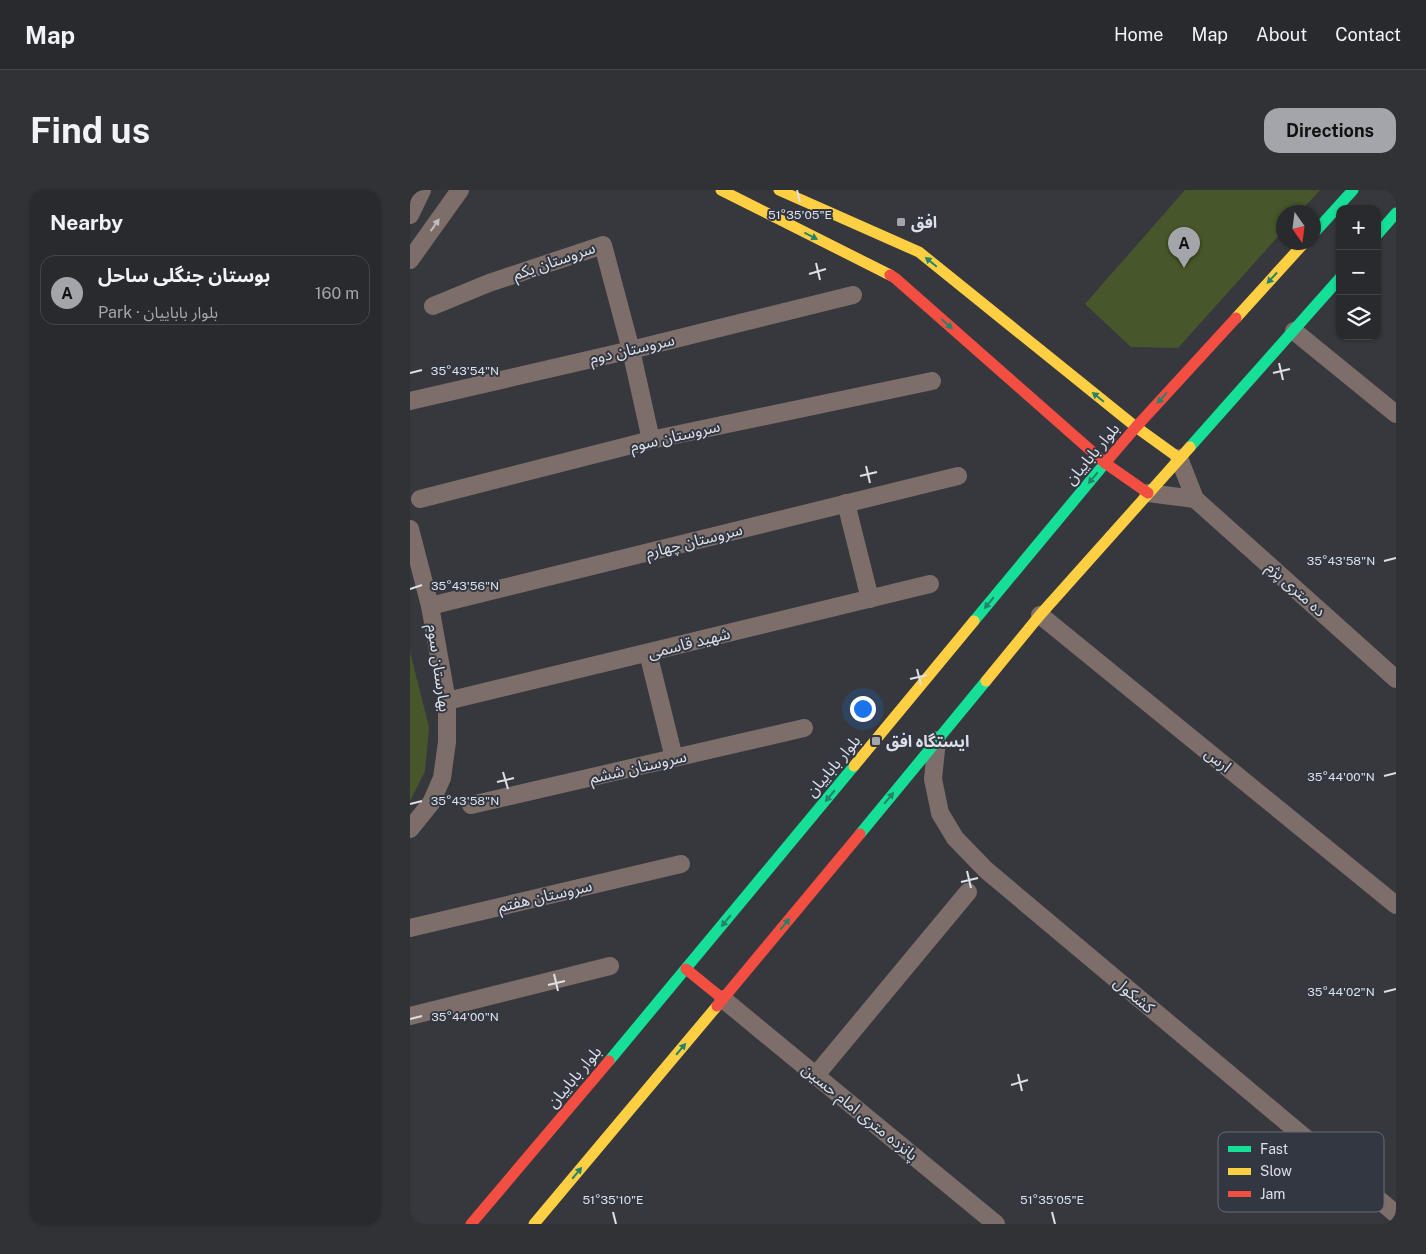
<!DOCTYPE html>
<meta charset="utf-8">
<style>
:root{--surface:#282a2e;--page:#303236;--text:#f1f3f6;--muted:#a5a7aa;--line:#44464a;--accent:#a3a5ab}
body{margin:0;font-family:"Public Sans","Noto Sans Arabic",sans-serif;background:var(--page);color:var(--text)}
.controls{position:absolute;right:15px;top:15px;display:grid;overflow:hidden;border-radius:10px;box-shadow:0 1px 4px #0004}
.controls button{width:45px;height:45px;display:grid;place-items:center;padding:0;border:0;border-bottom:1px solid var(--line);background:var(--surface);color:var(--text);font:25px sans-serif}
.compass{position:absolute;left:866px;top:15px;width:45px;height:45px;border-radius:50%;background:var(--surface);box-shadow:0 1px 4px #0004;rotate:166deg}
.you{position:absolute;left:452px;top:518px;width:18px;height:18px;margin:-12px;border:4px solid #fff;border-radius:50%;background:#1a73e8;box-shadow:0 0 0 8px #1a73e833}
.badge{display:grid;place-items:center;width:32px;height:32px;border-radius:50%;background:var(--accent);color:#111;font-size:16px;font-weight:700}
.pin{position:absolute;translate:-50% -41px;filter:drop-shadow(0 1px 2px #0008)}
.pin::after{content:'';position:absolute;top:26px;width:18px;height:15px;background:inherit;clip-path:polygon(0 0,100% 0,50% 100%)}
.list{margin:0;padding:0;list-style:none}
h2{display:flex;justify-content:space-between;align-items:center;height:65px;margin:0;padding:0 20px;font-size:21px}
h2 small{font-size:16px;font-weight:400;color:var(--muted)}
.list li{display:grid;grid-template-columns:32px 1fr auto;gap:15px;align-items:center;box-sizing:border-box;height:70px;margin:0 10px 10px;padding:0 10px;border:1px solid var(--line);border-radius:15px}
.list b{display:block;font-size:19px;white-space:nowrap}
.list p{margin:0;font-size:16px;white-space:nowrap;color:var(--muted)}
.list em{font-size:16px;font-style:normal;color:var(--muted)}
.icon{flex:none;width:28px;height:28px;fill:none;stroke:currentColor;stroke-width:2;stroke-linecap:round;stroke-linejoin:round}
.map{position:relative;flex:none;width:986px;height:1034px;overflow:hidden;border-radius:15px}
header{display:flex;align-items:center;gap:30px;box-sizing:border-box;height:70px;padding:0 25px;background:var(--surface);border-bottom:1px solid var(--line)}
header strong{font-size:24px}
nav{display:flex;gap:28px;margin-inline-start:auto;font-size:18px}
.intro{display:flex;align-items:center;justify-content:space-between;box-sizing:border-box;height:120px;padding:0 30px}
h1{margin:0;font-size:35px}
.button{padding:12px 22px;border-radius:15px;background:var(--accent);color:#111;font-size:18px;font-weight:700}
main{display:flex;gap:30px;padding:0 30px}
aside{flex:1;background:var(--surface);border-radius:15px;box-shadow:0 1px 4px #0004}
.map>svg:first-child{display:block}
</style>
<header>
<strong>Map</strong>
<nav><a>Home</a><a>Map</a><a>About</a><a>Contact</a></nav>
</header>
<div class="intro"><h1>Find us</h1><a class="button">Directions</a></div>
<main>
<aside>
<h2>Nearby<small></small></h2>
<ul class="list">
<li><span class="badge">A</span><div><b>بوستان جنگلی ساحل</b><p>Park · بلوار باباییان</p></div><em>160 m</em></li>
</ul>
</aside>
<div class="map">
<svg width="986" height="1034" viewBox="0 0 986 1034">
<rect width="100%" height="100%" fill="#36383e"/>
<g fill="#48572b">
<path d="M775,0H910L890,22H874L873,41L768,158L721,157L675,114Z"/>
<path d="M0,462L19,537L15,581L0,611Z"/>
</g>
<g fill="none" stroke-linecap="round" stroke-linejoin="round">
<g stroke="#7e6e6a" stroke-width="18">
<path d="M0,25L12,0"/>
<path d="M0,70L50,0"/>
<path d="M23,116L79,93L193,55L221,160L241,250"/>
<path d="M884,141L986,224"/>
<path d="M0,211L221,160L443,105"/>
<path d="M769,268L785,309L986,489"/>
<path d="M738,303L785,309"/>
<path d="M10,309L241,250L522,191"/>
<path d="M436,313L460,409"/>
<path d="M0,339L20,416L37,511V552L32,588L21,613L0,639"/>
<path d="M20,416L548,286"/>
<path d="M630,425L986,715"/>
<path d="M238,463L264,568"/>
<path d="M37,511L520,394"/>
<path d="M527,550L523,589L530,623L545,648L576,680L986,1024"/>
<path d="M61,615L394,538"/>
<path d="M0,738L271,674"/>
<path d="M313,809L586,1034"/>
<path d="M0,826L200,776"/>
<path d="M406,885L558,702"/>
</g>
<g stroke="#16e098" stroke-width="11">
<path d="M904,43L943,0"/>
<path d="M967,45L986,23"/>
<path d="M780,257L930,88"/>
<path d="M564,431L696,272"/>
<path d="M450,644L576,491"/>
<path d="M199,871L444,576"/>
</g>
<g stroke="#ffcf43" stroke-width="11">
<path d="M311,0L480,85"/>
<path d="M369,0L509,62L726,237L769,268"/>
<path d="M826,128L895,52"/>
<path d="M576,491L630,425L780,257"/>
<path d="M444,576L564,431"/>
<path d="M124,1034L307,816"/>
</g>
<g stroke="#f24e42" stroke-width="11">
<path d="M480,85L485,88L695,273L738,303"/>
<path d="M696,272L726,237L826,128"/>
<path d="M276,779L313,809"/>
<path d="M307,816L450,644"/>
<path d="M61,1034L199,871"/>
</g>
</g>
<defs><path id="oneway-solid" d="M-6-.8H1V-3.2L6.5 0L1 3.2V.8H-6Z" transform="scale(1.25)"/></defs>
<use fill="#c0bec1" href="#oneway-solid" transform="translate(25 35) rotate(-55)"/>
<g fill="#258369">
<use href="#oneway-solid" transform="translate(401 46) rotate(27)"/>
<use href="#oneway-solid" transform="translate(521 72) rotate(-141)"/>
<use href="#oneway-solid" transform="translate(862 88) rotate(133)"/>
<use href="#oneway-solid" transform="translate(537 134) rotate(41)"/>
<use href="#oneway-solid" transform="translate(688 207) rotate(-141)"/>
<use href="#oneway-solid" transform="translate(752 208) rotate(132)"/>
<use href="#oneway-solid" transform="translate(683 288) rotate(130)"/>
<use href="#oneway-solid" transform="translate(579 413) rotate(130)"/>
<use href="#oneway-solid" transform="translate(420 606) rotate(130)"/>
<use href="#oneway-solid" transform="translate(479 608) rotate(-50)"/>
<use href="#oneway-solid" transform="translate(316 731) rotate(130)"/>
<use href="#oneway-solid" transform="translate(375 734) rotate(-50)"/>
<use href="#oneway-solid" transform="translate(271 859) rotate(-50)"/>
<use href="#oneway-solid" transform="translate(167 983) rotate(-50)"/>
</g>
<path fill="none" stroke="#dde0e6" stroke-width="2" d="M387,0L390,12M406,73L410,90M399,84L416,79M869,173L873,190M0,183L12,180M863,183L880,179M456,276L460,293M450,286L467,282M974,371L986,368M0,399L12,395M507,479L511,495M500,489L517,485M93,582L98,599M974,586L986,583M87,592L104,588M0,614L12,611M557,681L561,698M551,692L568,688M144,784L148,801M138,795L155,791M974,802L986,799M0,829L12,826M608,884L612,901M601,895L618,890M203,1022L206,1034M642,1022L645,1034"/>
<g fill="#a3a5ab" stroke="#323742" stroke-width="2">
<rect x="486" y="27" width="10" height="10" rx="2.5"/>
<rect x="461" y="546" width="10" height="10" rx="2.5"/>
</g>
<g text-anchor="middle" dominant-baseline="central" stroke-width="4" stroke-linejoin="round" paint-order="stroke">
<g font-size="16" font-weight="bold" fill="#dde0e6" stroke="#323742" text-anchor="start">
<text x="501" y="32">افق</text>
<text x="476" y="551">ایستگاه افق</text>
</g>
<g font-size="16" fill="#dde0e6" stroke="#323742">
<text transform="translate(144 71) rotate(-19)">سروستان یکم</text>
<text transform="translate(222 159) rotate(-13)">سروستان دوم</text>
<text transform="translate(265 246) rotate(-13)">سروستان سوم</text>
<text transform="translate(682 264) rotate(-50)">بلوار باباییان</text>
<text transform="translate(284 351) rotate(-14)">سروستان چهارم</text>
<text transform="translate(886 399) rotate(42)">ده متری پژم</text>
<text transform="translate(279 453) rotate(-14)">شهید قاسمی</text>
<text transform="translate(29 478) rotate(82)">بهارستان سوم</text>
<text transform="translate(808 570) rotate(39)">ارس</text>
<text transform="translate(423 576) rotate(-50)">بلوار باباییان</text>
<text transform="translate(228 577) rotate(-13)">سروستان ششم</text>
<text transform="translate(135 706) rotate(-13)">سروستان هفتم</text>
<text transform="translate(724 805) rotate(40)">کشکول</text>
<text transform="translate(164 887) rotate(-50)">بلوار باباییان</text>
<text transform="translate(450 922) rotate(39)">پانزده متری امام حسین</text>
</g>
</g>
<rect x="808" y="942" width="166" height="80" rx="8" fill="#323742" stroke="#656a73" stroke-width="1"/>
<rect x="818" y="956" width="23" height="6" fill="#16e098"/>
<rect x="818" y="978" width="23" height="7" fill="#ffcf43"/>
<rect x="818" y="1001" width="23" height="6" fill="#f24e42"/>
<g font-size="14" fill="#dde0e6">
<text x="850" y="964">Fast</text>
<text x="850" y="986">Slow</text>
<text x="850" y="1009">Jam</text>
</g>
<g font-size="12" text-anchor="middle" fill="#dde0e6" stroke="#323742" stroke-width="4" stroke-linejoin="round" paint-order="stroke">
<text x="390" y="29">51°35'05"E</text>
<text x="55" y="185">35°43'54"N</text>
<text x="931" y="375">35°43'58"N</text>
<text x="55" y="400">35°43'56"N</text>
<text x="931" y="591">35°44'00"N</text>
<text x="55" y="615">35°43'58"N</text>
<text x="931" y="806">35°44'02"N</text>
<text x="55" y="831">35°44'00"N</text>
<text x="203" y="1014">51°35'10"E</text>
<text x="642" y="1014">51°35'05"E</text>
</g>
</svg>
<div class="controls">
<button>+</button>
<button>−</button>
<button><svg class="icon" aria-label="layers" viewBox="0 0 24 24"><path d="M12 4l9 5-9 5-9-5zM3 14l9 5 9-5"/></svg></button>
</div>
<svg class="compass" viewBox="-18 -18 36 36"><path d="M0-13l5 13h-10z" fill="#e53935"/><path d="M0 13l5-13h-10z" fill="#a5a7aa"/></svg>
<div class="you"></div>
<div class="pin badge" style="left:774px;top:78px">A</div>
</div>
</main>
